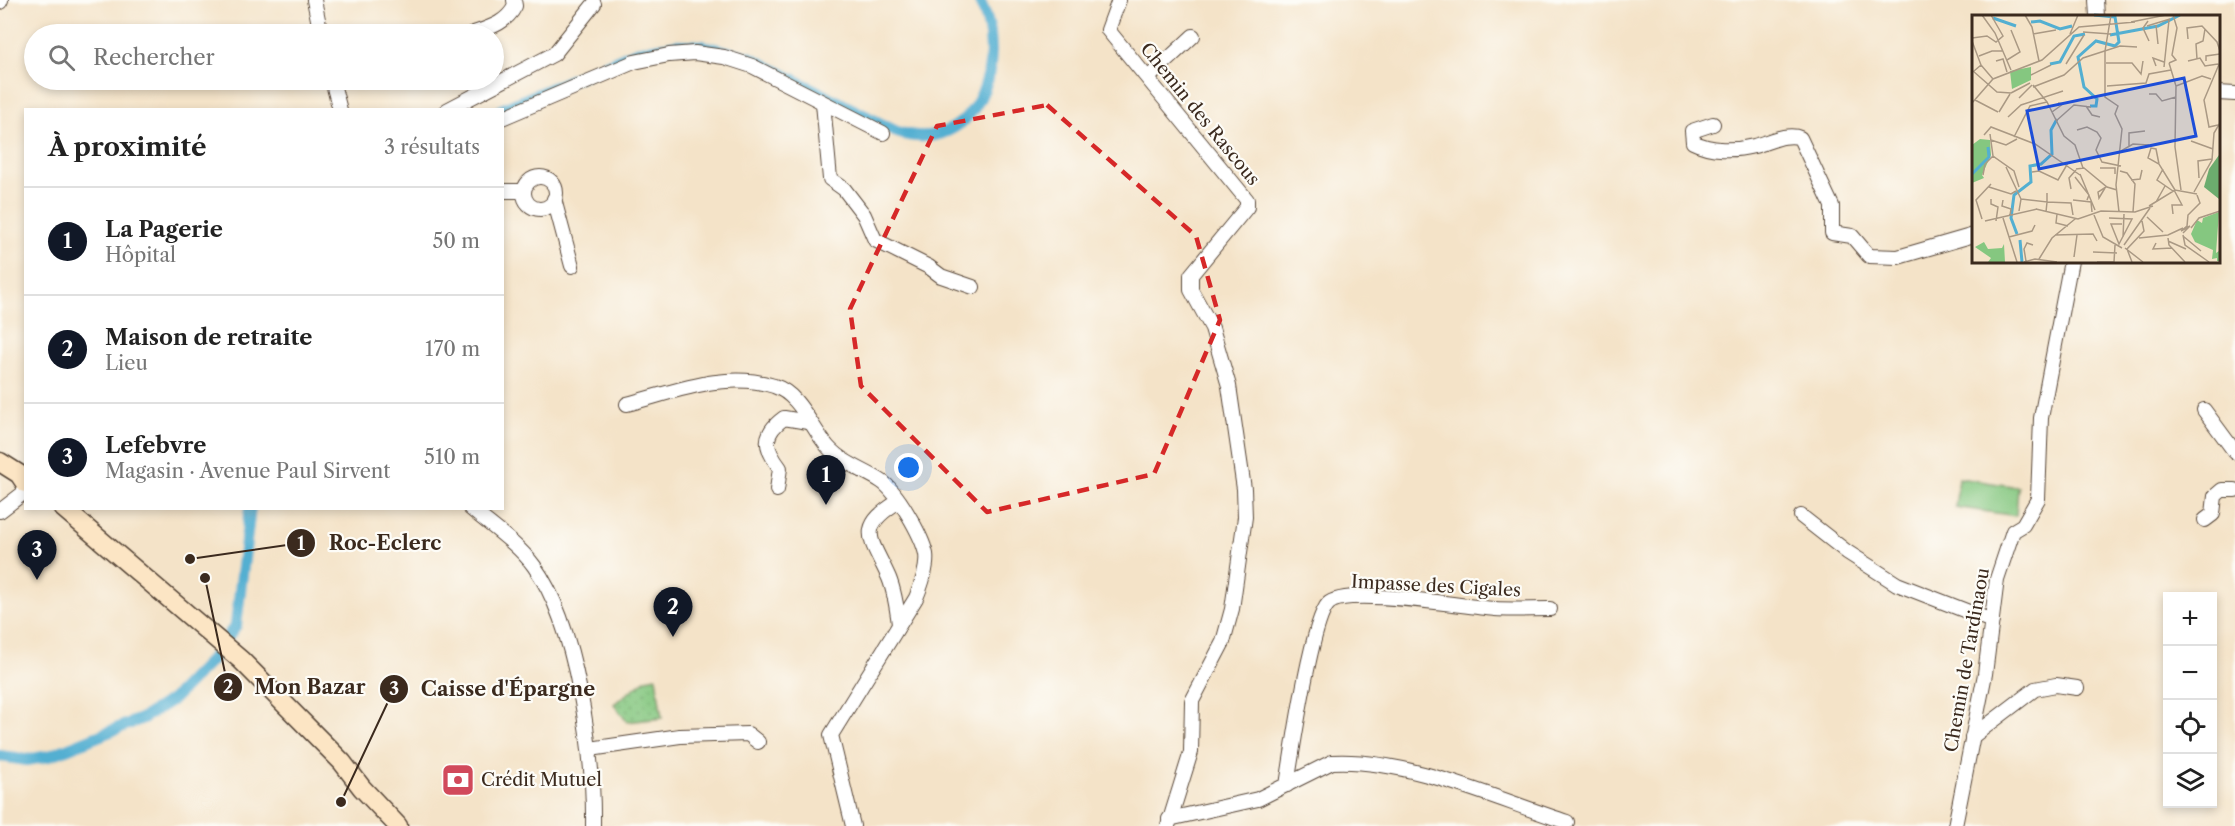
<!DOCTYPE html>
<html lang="fr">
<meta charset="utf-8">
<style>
:root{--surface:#fff;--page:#f6f6f6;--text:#222;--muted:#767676;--line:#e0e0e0;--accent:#111827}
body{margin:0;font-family:"Libre Caslon Text",serif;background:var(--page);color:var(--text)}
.controls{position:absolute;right:18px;bottom:18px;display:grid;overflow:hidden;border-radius:0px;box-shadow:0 3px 9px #0003}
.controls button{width:54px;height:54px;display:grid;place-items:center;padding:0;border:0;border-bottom:2px solid var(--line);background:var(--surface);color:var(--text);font:30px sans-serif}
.you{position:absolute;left:909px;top:468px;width:21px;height:21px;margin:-15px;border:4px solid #fff;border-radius:50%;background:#1a73e8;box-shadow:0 0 0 9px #1a73e833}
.badge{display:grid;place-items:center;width:39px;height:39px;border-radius:50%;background:var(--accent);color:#fff;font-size:20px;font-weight:700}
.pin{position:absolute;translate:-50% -50px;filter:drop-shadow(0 2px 3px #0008)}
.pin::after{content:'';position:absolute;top:32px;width:21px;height:18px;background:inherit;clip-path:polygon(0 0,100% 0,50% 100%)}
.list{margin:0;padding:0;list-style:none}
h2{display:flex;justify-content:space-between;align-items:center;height:78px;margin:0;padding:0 24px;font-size:26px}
h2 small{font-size:20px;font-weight:400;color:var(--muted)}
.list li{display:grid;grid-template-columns:39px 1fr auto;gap:18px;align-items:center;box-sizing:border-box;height:108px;padding:0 24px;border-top:2px solid var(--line)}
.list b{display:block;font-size:22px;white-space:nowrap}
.list p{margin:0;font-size:20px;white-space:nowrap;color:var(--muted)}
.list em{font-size:20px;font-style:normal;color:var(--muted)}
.icon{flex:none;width:33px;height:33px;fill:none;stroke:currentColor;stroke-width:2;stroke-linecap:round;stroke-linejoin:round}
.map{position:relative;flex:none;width:2235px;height:826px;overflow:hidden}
.search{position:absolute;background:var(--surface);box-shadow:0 3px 9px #0003;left:24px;top:24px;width:480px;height:66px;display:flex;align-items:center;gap:15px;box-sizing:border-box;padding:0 21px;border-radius:33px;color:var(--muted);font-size:22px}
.panel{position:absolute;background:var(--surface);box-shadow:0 3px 9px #0003;left:24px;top:108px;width:480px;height:402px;border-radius:0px}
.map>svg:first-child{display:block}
</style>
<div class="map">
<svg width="2235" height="826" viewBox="0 0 2235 826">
<defs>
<pattern id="grass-dots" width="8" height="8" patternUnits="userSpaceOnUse" patternTransform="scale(1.5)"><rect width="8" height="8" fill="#85c780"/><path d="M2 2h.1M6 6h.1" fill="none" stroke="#6ea268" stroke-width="1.8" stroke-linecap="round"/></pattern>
</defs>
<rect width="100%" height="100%" fill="#fdfcf7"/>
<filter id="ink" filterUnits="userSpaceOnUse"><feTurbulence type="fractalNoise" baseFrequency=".0167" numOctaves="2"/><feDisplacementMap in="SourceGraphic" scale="12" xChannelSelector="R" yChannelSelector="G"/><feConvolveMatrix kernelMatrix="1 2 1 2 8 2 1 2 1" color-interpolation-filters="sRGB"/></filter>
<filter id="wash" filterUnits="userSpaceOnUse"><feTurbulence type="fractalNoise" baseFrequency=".008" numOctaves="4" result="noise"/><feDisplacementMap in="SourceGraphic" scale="24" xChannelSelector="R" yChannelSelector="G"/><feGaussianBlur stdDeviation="1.35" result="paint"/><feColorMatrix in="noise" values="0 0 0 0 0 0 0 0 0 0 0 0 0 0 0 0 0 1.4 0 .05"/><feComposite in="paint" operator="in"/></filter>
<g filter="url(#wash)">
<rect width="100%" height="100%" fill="#f4e3c8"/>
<path fill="url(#grass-dots)" stroke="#60784f" stroke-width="1.5" d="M656,677L662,718L627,722L614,704L646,679Z"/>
<path fill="#85c780" stroke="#60784f" stroke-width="1.5" d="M1959,478L2018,487L2016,516L1955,507Z"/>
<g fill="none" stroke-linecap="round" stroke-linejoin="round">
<g stroke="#53afd1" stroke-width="12">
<path d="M501,110L636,52L678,45L702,46L749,57L897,132C977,158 1011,59 979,0"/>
<path d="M0,756L27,760L49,756L143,718L173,699L212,659L236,625L250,508"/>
</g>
</g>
</g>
<g filter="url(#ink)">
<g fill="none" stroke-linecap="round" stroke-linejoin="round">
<g stroke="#574638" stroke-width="16">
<g id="street">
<path d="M314,0L321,34"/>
<path d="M1119,0L1108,30L1247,200V207L1191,275V290L1212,328L1229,386L1244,489L1245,517L1232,609L1223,642L1192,701L1191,752L1168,826"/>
<path d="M2096,0L2097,16"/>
<path d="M0,2L1,0"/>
<path d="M471,34C488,28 506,24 515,6L514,0"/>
<path d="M1148,78L1193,36"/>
<path d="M332,80L340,110"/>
<path d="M2218,93L2235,94"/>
<path d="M823,103L830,179L844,189L864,215L875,240L929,267L941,276L973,287"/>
<path d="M447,110L554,54L594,4"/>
<path d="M502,118L634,62L669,55L695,53L724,57L752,66L883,133"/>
<path d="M1713,124L1692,131L1693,142C1711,151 1734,151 1754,146C1767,143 1787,132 1800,138L1832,206V233L1852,236L1869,256L1898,257L1974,235"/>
<circle cx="540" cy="193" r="16"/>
<path d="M502,191H524"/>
<path d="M554,199L572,266"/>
<path d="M627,404C674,392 726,370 774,386C800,394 811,428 828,447C842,463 864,470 881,481C897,491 922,536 926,554C928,568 921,586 916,598L831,735L853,826"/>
<path d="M2204,410L2235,452"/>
<path d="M777,490L780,468C764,447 762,434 784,418L808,422"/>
<path d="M470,508C491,526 518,544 534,566C577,625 594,755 593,826"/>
<path d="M0,511L26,491"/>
<path d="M1801,516L1847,552L1897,584L1992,621"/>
<path d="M2205,520L2213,514L2215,496L2222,490H2235"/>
<path d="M899,624C897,608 895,593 889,578C872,539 854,529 899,501"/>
<path d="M1972,737L2035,689L2056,685L2077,688"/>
<path d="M590,749L680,736L748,734L758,742"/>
<path d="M1287,785C1292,754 1311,622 1328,604C1345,586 1467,607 1495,609C1513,610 1532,609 1550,609"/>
<path d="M1169,819L1258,799L1332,762C1407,758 1496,799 1567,822"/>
<path d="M1955,826L1985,674L1997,579L2013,531L2023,525L2038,499L2041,418L2071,261"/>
</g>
</g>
<g stroke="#574638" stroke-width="21">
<g id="secondary">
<path d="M0,462L19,474L25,483"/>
<path d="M63,508L241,660L342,762L362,788L398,826"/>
</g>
</g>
<use href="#street" stroke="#fff" stroke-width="14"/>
<use href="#secondary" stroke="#fce5c4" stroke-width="18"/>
</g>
</g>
<path fill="none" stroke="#d62828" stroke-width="4.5" stroke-dasharray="12 8" stroke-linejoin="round" d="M1047,105L1196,236L1220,320L1154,474L987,512L861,386L850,309L937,126Z"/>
<defs>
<g id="bank-square" transform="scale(1.725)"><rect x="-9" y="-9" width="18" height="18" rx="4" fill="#d1495b" stroke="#fdfcf7"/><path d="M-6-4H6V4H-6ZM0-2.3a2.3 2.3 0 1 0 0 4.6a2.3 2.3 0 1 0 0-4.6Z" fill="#fff"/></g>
</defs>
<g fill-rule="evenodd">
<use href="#bank-square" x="458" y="780"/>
</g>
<g text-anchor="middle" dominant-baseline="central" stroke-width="4.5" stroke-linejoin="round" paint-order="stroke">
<g font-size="18" fill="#3b2a1e" stroke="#fdfcf7">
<text transform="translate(1200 114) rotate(51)">Chemin des Rascous</text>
<text transform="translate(1436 586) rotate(3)">Impasse des Cigales</text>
<text transform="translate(1967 660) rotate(-80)">Chemin de Tardinaou</text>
</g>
<g font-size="18" fill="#3b2a1e" stroke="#fdfcf7" text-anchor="start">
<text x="481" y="780">Crédit Mutuel</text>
</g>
</g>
<g transform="translate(1972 15)">
<rect width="248" height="248" fill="#f4e3c8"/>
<path d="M247,197L244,238L247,236V246H245V243L240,244L241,235L223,227L219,219L225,205L230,208L231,203ZM12,227L16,234L30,233L32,229L33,247H38H16L19,243L3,232Z" fill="#85c780"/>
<path d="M247,140V184L232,172L237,154Z" fill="#6cac6e"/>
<path d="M8,124L18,125L19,140L10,160L12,163L0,168V130Z" fill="#85c780"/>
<path d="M59,52V65L40,74L38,56Z" fill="#85c780"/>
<path fill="none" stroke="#53afd1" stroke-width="3" d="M21,3L44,11M59,7L68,6L88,14L100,11M138,20L186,11L208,0M78,49L88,47L102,21L113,19M118,91H124L125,84L112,72L106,42L124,26L143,31L147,27L143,2L122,0M0,159L17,142L16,132M45,219L39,203L42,180L59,167L58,151L69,149L80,139L79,115L85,104M48,225L50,247"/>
<path fill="none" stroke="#aa9984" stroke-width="1.5" d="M10,0L23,18L39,55M53,0L60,12L67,46M139,0L133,36V82L146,91L143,99L150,114L144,170L147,197M176,6L171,13L177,26M159,7L194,0M184,10L186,29M175,11L198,4M111,17L139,19M61,19L84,15M98,19L106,0M0,23L15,21L24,27L31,21L19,0M216,24L215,13L230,11L245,27L248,36M0,26L9,50L2,56M7,41L20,36H31M225,44L224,29L231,26L233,14M35,45L48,37L39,15M24,46L31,44L35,57M216,46L228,43L233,51L246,49M234,46V41L248,39M134,48H160L169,59L171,46M197,48L204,71L203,132L209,175M197,48L204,45L200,40L205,13L201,0M94,49L112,20M9,50L21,64M184,51L181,43L192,47M192,52L197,5M1,56L25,77L39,78M59,60L79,50M61,70L75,87L92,121L103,130L111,153M135,71L174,68L177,59L199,55M204,71L230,61L239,64M61,72L92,60L111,43L148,31L165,32M39,78L58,68M177,79H184L190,86L204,82M47,83L60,70M3,85L26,97M0,88L21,64L70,45L107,12L163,7M114,91L120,100L128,102M27,97L38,79M80,97L91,89L86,88M36,102L49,90L91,76M84,106L102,90L119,92M246,110L237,112L232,85L248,47M105,115L115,112L125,117L129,123L124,135L130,147L149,151M18,119L21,141L42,156L47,172M12,120L19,112L63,129L108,160M42,122L58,91L75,87M19,125L34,130L45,124M219,126L241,134M157,132V118L173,116M149,136L161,129L177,130M187,149L184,134L179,133L176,143L187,149L203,175M34,152L49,184L47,196M128,153H143V159M104,154L112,153L135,172L145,175M191,154L185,165L201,176M148,156L155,158L163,169L161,197M60,157L67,156L86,165L96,148M108,159L123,195M11,160L13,149L21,141M103,162L117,180L115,185M227,163L226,146L240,144M159,165L168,164L170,155M17,172L39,179L44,176M133,173L127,183L126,177L134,172M99,174L97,163L104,155M222,177L240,145L242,118L248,108M19,184V189L26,192L24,206M49,184L75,187V178M31,185L30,191L39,194L38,200M101,185L119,187L120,197M184,187L193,171M177,191L203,175L225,179M64,194L106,204L129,196L163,197L181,191M74,197L75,187L99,188L101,200M85,199L84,208L96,211M201,199L200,190H210L202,175M122,200L131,222L150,233M175,202L191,217M31,203L45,247M137,203L160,204L147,229L139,209H150M10,204L4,185L19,169M13,206L65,194M219,213L227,203L248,196M211,218L218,211L209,216L215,211L216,200L228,188L225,180M83,220L121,219L125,226M211,220L213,230L237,247M211,221L229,236M37,222L60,216L63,210M151,222L152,199M167,223L196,220L211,213M196,223L197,230L213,247M196,226L214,234M184,228L181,234L200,233M152,230L178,193M153,233L171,247M121,237L145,238M102,242L105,220M67,244L80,223L103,204M54,246L52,234L55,228L61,230M52,247L63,244L85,247M125,247H142L143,230M160,247L155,234L172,216L170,206"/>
<path fill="#1d4ed8" fill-opacity="0.15" stroke="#1d4ed8" stroke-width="3" d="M212,63L224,121L67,154L55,96Z"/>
<rect width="248" height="248" fill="none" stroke="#3b2a1e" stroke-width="3"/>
</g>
<path fill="none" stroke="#3b2a1e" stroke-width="2" d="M190 559L301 543M205 578L228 687M341 802L394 689"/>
<g fill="#3b2a1e" stroke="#fdfcf7" stroke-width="2">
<circle cx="190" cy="559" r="6"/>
<circle cx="205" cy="578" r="6"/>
<circle cx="341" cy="802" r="6"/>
<circle cx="301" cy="543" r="15"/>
<circle cx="228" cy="687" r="15"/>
<circle cx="394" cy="689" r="15"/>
</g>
<g font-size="18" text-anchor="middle" font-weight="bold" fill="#fff">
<text x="301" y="550">1</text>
<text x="228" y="693">2</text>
<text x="394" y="695">3</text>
</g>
<g font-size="20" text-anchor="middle" font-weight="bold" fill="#3b2a1e" stroke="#fdfcf7" stroke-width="4.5" stroke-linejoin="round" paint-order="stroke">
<text x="385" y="550">Roc-Eclerc</text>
<text x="310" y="694">Mon Bazar</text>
<text x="508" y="696">Caisse d'Épargne</text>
</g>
</svg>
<div class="controls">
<button>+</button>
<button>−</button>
<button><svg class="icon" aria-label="locate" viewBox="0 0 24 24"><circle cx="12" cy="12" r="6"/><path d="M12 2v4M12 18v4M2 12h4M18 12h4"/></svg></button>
<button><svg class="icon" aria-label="layers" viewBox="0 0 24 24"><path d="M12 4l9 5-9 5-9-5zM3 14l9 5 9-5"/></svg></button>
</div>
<div class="you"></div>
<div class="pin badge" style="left:826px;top:505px">1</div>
<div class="pin badge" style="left:673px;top:637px">2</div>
<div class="pin badge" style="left:37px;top:580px">3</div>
<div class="search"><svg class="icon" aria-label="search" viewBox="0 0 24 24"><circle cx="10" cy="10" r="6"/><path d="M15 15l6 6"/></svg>Rechercher</div>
<section class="panel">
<h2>À proximité<small>3 résultats</small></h2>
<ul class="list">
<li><span class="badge">1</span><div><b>La Pagerie</b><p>Hôpital</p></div><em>50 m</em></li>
<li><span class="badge">2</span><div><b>Maison de retraite</b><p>Lieu</p></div><em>170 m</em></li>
<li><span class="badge">3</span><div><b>Lefebvre</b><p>Magasin · Avenue Paul Sirvent</p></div><em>510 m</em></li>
</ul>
</section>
</div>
